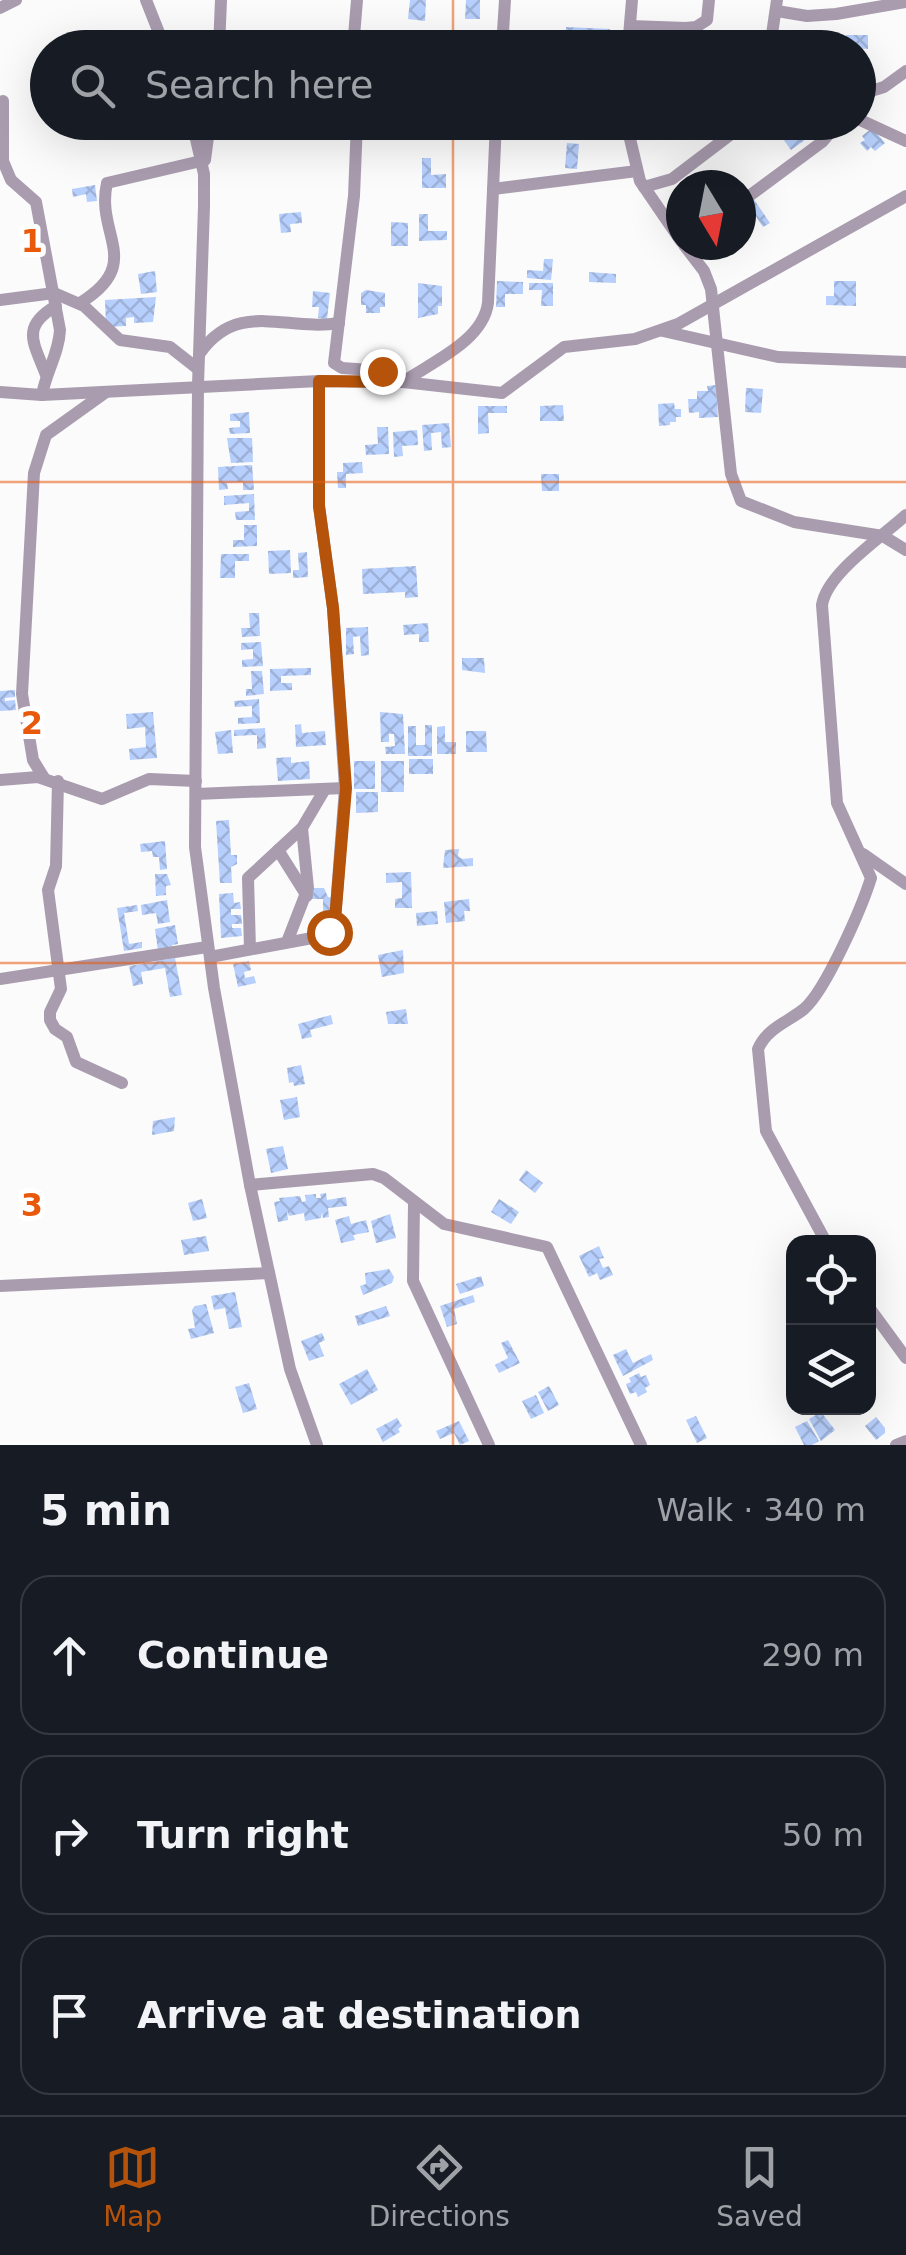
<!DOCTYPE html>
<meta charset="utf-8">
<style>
:root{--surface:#171b24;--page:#242831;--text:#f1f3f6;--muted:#9ea1a6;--line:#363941;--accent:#b45309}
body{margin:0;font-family:"DejaVu Sans",sans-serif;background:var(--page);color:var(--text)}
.controls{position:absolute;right:30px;bottom:30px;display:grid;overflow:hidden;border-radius:20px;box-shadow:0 10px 40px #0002}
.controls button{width:90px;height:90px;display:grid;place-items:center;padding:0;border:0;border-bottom:2px solid var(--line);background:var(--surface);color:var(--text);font:50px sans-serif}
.compass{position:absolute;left:666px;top:170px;width:90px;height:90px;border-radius:50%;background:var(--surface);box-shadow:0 10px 40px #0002;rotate:170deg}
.stop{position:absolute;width:30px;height:30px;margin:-22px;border:8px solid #b45309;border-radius:50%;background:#fff}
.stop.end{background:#b45309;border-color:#fff;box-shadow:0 2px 10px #0008}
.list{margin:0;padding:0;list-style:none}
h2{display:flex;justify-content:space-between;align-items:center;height:130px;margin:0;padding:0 40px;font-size:42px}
h2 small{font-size:32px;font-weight:400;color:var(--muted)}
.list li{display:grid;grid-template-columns:65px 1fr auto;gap:30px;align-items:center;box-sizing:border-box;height:160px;margin:0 20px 20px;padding:0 20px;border:2px solid var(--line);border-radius:30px}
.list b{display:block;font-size:38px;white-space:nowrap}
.list em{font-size:32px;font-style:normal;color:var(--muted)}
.icon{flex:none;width:55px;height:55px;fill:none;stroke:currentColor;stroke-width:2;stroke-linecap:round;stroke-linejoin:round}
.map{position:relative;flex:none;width:906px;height:1445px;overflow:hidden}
.search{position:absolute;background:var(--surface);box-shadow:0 10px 40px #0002;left:30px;right:30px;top:30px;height:110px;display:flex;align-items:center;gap:25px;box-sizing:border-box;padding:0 35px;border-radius:55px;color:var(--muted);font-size:38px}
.sheet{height:670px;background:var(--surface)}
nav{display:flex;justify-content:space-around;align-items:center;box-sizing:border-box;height:140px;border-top:2px solid var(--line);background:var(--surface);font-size:28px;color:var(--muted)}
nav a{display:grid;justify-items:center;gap:5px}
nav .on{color:var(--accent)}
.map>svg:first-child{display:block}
</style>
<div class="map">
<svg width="906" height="1445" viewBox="0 0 906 1445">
<defs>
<pattern id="building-cross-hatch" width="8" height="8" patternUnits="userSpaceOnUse" patternTransform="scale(2.5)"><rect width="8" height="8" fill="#b7cffc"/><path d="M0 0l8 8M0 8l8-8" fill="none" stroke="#9eb2d9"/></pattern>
</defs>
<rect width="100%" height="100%" fill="#fbfbfb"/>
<g fill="url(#building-cross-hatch)">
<path d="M410,0H426L425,21L408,19Z"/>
<path d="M466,0H480V19H465Z"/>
<path d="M566,27L610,29L609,48H589V38L578,37L577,47L565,46Z"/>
<path d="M790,31L811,33L810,48L788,46Z"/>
<path d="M846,35H868V49L846,48Z"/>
<path d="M800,124L809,137L791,150L778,132L784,127L788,132Z"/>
<path d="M872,128L885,143L875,151L871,147L867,151L860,143L865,140L862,136Z"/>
<path d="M567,143L579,144L577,169L565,168Z"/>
<path d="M422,158H431V175L446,174V188H422Z"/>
<path d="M95,185L97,201L87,202L86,194L73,197L72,189Z"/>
<path d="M753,198L770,223L763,227L751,209L744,212L749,219L741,224V206Z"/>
<path d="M301,212L302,223L290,224L291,232L281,233L279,214Z"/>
<path d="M419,214H428V231H447V240L419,241Z"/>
<path d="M391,222L408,223V246H391Z"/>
<path d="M544,259H553L551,280L527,278V270L543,271Z"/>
<path d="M155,271L157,292L141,294L138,274Z"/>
<path d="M589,272L616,274V283L589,282Z"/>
<path d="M497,281L523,282V294H505V307H496Z"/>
<path d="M834,281H856V306L826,305V296H834Z"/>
<path d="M418,283L442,286V306H438V314L418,318Z"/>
<path d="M529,283H553V306H541L542,290H529Z"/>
<path d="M366,290L385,293V307H380V313H366V305H361V293Z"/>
<path d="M313,291L330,293L327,319L318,318L319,307H312Z"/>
<path d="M156,297L153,322L134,323V317L126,318V326L106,327L105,300Z"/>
<path d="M716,385L718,417L699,418V412L689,413L688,399H697V391H708L707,386Z"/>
<path d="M746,388L763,389L761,413L745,412Z"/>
<path d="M674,403L675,409H681V417H676V422H670V425L659,426L658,404Z"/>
<path d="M563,405L564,421H540V406Z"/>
<path d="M478,406H507V413H488L489,433L478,434Z"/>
<path d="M249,412L250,433L230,434L229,428L240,427V421H230V414Z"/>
<path d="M449,423L451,447L442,448L441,432L431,433L432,450L424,451L422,425Z"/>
<path d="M377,427H388L389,454L366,455L365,445L378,444Z"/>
<path d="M417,430L418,445L402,446L403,456L394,457L393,432Z"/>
<path d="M227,438H252L253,462L231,463Z"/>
<path d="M362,462L363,473L346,474V488H338L337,472H343V463Z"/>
<path d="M252,465L254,490H243V482L227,483L228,489L219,490L218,467Z"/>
<path d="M541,474H559V491H542Z"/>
<path d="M254,494L255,520H236L235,512L249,511V503L224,505V496Z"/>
<path d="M244,525H257V546L233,547V540H244Z"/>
<path d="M290,550L291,573L269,574L268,551Z"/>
<path d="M307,552L308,577L293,578V570H299L298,553Z"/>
<path d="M221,554H249V561H235V578H220Z"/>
<path d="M416,566L418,597L405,598V592L363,594L362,569Z"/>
<path d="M249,613H259L260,636L242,637L241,628H250Z"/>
<path d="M428,623L429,642H419V634L404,635L403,625Z"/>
<path d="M368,627L369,655L361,656L360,636L353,637L354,654L346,655V628Z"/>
<path d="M261,642L263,666L242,667V660L253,659V649L241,650V643Z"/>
<path d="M462,658H484L485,673L462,670Z"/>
<path d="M311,668V675L281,676V683H292V690L270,691V669Z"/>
<path d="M251,671H262L264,694L246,696V689H252Z"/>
<path d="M15,690V697L5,698V701L15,700L16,710L0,711V691Z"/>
<path d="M259,699L260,723L238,724V718L252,717V706L235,707L234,701Z"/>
<path d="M153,712L157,758L130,760L129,749L146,747L145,727L127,729L126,714Z"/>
<path d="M380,712L403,714L405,754H386L385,747L395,746L394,734H389V742H381Z"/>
<path d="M301,724L302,733L325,731L326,745L296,747L295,725Z"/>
<path d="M425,725H432V756H408V726H416V745H425Z"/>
<path d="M445,726V742H456V754H437V727Z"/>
<path d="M265,728L266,748L257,749V735L234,736V730Z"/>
<path d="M231,730L233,753L218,754L215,732Z"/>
<path d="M466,731H486L487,752H466Z"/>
<path d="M291,757V763L309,761L310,779L278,781L276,758Z"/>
<rect x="409" y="759" width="24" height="15"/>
<rect x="354" y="761" width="21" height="28"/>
<rect x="381" y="761" width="23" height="31"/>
<path d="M356,792H378V812L356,813Z"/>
<path d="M229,820L231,855H237V864L231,867L232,883H220L216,821Z"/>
<path d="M165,841L167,869L160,870L159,857H153L152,851L141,852L140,844Z"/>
<path d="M459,849L458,856L462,859L473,858V866L443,868L445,850Z"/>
<path d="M411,872L412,908H395V899L402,898V882L386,883V873Z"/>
<path d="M155,874H167L171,885L166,886V895L156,896Z"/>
<path d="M312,888H324L328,897L334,898L333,915H323V899H312Z"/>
<path d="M233,893L234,903L240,902L241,909H231V915H241L242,924H232V928H241L242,936L221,938L219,894Z"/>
<path d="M469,899L470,911H464L465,921L446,923L444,902Z"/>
<path d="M167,900L170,922L158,924L156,913L142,915L141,905Z"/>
<path d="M137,905L138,911L124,913L129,944L142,942V948L124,951L117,908Z"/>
<path d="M437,911L438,924L417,926L416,913Z"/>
<path d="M175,925L178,944L172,945L173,948L158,951L155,929Z"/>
<path d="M403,950L404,973L382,977L378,955Z"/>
<path d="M175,958L182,995L170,997L165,968L141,972L143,984L133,986L129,966Z"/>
<path d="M249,961L251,970L244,972L245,978L254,976L256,983L238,987L233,964Z"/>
<path d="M406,1009L408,1024H388L386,1012Z"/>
<path d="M331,1015L333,1024L310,1030L312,1037L302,1039L298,1024Z"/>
<path d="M301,1065L305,1084L294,1086L293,1082L289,1083L287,1068Z"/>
<path d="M297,1097L300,1117L284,1120L280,1100Z"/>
<path d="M175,1117L174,1131L152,1135L153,1121Z"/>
<path d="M283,1146L288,1169L271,1173L266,1149Z"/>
<path d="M526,1170L543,1183L535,1193L519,1180Z"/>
<path d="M326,1193L327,1200L346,1197L347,1206L328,1208L329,1217L323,1218L322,1212L321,1218L305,1221L304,1213L289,1216L287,1210L288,1220L278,1222L274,1202L280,1201L279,1198L300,1196L302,1202L306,1201L305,1195L316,1194V1198H321L320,1194Z"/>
<path d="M202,1199L207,1218L193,1221L188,1203Z"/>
<path d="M499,1199L519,1212L511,1224L491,1212Z"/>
<path d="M390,1214L396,1238L376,1243L371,1221Z"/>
<path d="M349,1216L351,1224L366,1220L369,1232L353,1235L355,1240L341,1243L335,1220Z"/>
<path d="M206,1236L209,1251L184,1255L181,1240Z"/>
<path d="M599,1246L604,1258L599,1259L603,1268L609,1266L613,1275L600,1280L597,1273L589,1277L579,1256Z"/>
<path d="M389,1269L394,1277L392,1283L363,1295L360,1286L366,1284L365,1273Z"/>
<path d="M481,1276L484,1286L460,1294L456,1284Z"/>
<path d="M235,1292L242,1327L229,1329L225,1308L214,1310L211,1296Z"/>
<path d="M473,1295L475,1302L454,1309L457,1324L447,1327L440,1306Z"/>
<path d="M206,1304L214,1333L191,1339L188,1329L195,1328L192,1310L195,1306Z"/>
<path d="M386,1306L390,1316L358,1326L355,1316Z"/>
<path d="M322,1333L325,1340L319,1343L324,1356L309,1361L301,1341Z"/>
<path d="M508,1340L520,1363L499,1373L495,1365L508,1358L501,1343Z"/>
<path d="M626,1349L633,1363L651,1354L653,1360L623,1376L613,1355Z"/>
<path d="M367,1369L378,1390L351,1405L339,1384Z"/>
<path d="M639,1373L641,1377L646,1375L650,1385L645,1388L647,1392L638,1397L636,1392L630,1394L626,1384L631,1382L629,1378Z"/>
<path d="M249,1383L257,1409L243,1413L235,1387Z"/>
<path d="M549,1386L559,1405L548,1411L538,1392Z"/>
<path d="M536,1395L544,1413L531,1419L522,1401Z"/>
<path d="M821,1412L835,1430L821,1441L809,1419Z"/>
<path d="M696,1416L707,1438L697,1443L686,1420Z"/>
<path d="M876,1417L885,1428V1433L876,1440L865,1426Z"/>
<path d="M397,1418L402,1426L398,1429L400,1432L383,1442L376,1429Z"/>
<path d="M459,1421L469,1441L460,1445L454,1433L440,1439L436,1431Z"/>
<path d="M807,1421L819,1441L812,1445H804L795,1427Z"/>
</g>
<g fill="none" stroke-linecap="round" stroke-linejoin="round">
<g stroke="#a99caf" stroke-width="12">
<path d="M146,0L165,48"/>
<path d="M0,8L16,0"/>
<path d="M777,11L807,16L836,14L906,2"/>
<path d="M630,26L686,28L696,27L707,20L709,0"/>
<path d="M219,48L221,0"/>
<path d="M353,48L357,0"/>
<path d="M502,48L505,0"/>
<path d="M628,48L632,0"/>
<path d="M770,48L777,0"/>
<path d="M858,95L884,87L906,71"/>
<path d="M3,101V161L11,180L36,202L60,330C59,353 46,372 42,395"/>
<path d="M858,119L906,141"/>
<path d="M192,122L204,174V206L198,385L195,847L214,988L250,1185L290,1369L317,1445"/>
<path d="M357,122L354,196L334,363L342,368L383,371L394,382"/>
<path d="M626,122L640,181L681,241"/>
<path d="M205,160L210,122"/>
<path d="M644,187L672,179L747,122"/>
<path d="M493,189L637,171"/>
<path d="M741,202L822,142L839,122"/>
<path d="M684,245L704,271L711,289L731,474L741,501L794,522L883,536L906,550"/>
<path d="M0,300L54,293L84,306L120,340L170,347L198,369"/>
<path d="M80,303C145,263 95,235 107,183L201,161"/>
<path d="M663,331L778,357L906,362"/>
<path d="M200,353C238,299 287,332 339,323"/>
<path d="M46,375C34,343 20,327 56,306"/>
<path d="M403,382C432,362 483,341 488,303L496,122"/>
<path d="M0,392L42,395L319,381L403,382L502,393L564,347L635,339L678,324L906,196"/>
<path d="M44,778L33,760L22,694L34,473L46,435L106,392"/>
<path d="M0,780L38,777L102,799L149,779L196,781"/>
<path d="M58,781L56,866L48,890L61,989L50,1012V1020L55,1029L67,1037L76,1062L122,1083"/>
<path d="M196,794L345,788"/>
<path d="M278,850L307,896"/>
<path d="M863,854L906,884"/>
<path d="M287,942L308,888L302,828"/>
<path d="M250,949L248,878L302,828L325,789"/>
<path d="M210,957L323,936L333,927L335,920L345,788L333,608L319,506V381"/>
<path d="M0,979L207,947"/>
<path d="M250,1185L373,1174L384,1178L444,1224L547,1247L641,1445"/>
<path d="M414,1203L413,1281L489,1445"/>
<path d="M826,1242L766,1131L758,1049C767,1028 788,1022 804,1009C826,990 862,907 871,878L837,803L822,605C827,573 882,537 906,515"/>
<path d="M0,1286L269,1273"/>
<path d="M868,1306L906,1358"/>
<path d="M896,1445L906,1441"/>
</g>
</g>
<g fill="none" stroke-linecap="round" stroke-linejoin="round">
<path stroke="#b45309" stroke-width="12" d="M329,932L335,920L346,788L333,608L319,506V381L394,382L382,371"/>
</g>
<path fill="none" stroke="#e8590c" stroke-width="2.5" stroke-opacity="0.55" d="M453,0V48M453,122V1445M0,482H906M0,963H906"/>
<g font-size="32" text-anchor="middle" font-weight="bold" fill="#e8590c" stroke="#fff" stroke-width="10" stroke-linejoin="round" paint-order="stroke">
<text x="32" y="252">1</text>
<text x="32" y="734">2</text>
<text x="32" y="1216">3</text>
</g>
</svg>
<div class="controls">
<button><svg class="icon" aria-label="locate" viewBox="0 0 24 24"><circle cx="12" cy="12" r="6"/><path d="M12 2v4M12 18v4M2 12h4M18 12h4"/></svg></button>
<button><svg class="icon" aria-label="layers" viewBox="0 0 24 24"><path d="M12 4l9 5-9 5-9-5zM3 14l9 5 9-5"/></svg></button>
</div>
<svg class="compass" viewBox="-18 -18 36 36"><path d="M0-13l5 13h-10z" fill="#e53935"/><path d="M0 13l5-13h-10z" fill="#9ea1a6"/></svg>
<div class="stop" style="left:329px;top:932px"></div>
<div class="stop end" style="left:382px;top:371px"></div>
<div class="search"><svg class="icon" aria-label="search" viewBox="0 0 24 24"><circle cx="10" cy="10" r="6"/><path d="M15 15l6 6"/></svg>Search here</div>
</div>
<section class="sheet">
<h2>5 min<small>Walk · 340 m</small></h2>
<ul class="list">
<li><svg class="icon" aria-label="ahead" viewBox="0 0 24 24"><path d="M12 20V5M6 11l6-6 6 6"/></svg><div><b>Continue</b></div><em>290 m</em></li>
<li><svg class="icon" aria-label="right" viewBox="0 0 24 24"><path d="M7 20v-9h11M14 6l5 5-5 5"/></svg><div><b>Turn right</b></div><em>50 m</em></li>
<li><svg class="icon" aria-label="arrive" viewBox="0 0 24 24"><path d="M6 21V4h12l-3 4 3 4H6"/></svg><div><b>Arrive at destination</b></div></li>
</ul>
</section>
<nav>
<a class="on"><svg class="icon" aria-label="map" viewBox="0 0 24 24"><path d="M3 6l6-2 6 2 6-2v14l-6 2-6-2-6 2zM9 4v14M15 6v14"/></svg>Map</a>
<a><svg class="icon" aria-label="directions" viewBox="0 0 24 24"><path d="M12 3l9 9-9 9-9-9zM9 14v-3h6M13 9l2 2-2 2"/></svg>Directions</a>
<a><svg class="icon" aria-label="saved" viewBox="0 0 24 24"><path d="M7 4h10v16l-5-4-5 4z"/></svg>Saved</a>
</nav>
